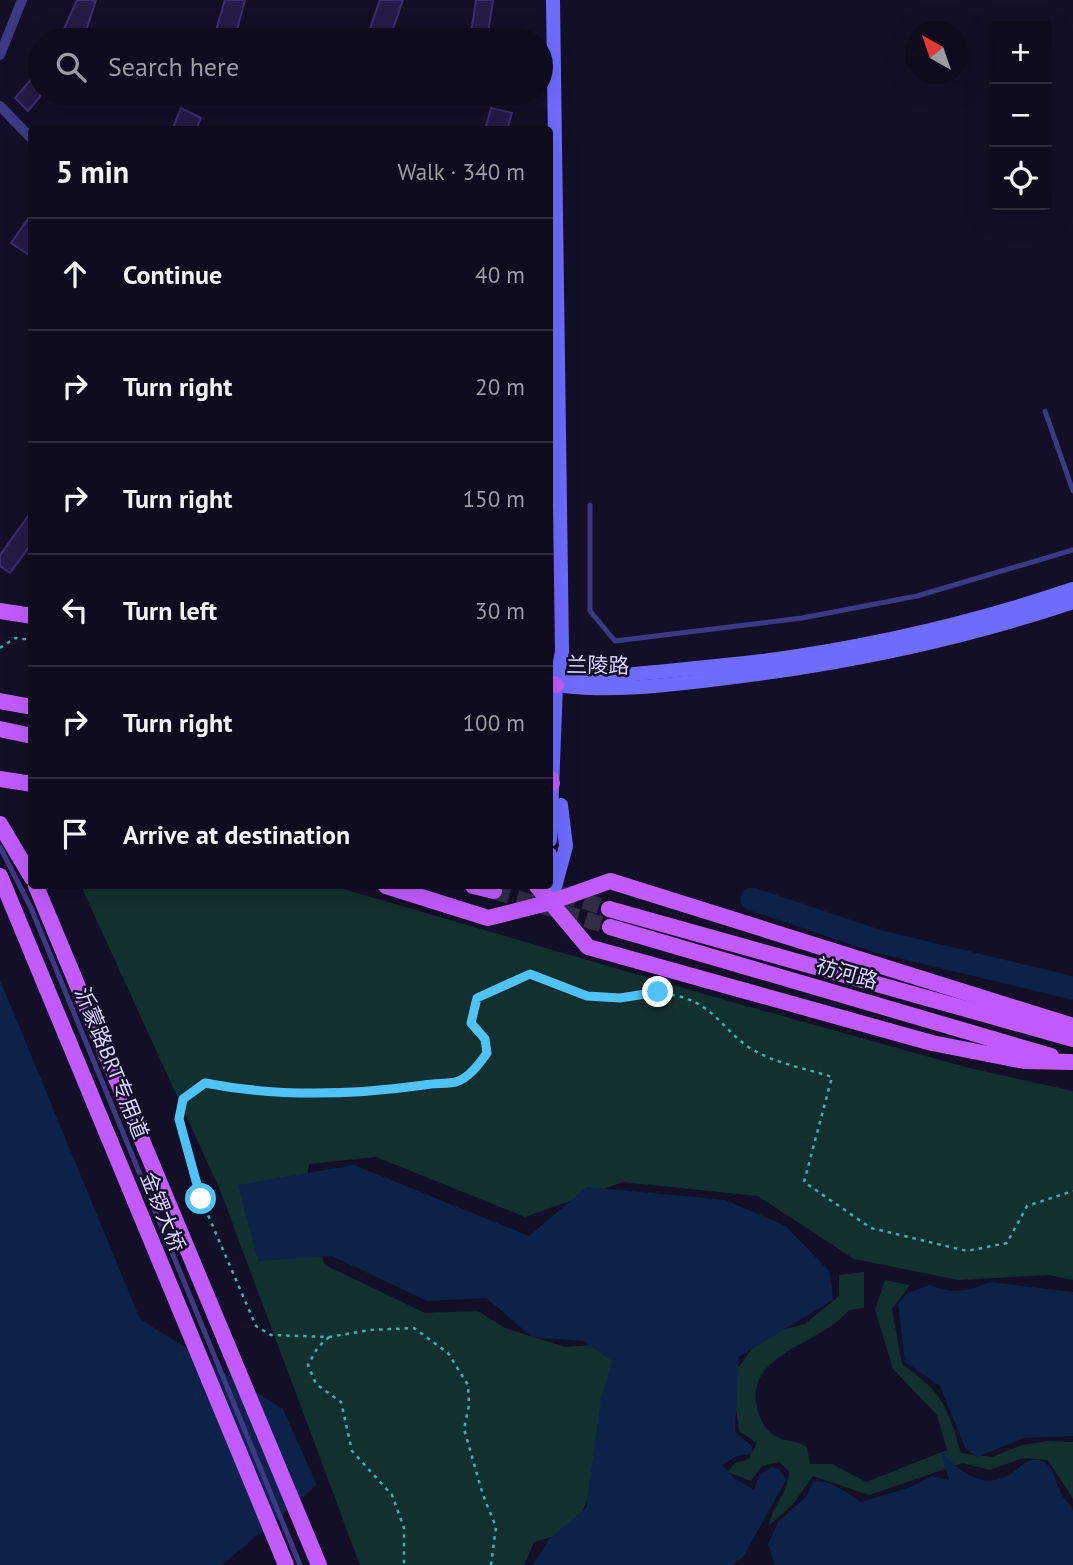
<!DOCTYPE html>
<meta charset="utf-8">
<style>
:root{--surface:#0e0b1c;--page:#171425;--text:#f1f3f6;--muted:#9b9ba3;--line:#2e2b3b}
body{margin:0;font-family:"PT Sans","Noto Sans SC",sans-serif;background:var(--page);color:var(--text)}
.controls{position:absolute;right:21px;top:21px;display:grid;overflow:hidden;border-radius:7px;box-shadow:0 7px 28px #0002}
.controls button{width:63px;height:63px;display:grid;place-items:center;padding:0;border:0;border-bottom:2px solid var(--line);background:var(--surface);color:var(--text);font:35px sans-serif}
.compass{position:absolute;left:905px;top:21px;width:63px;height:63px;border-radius:50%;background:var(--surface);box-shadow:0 7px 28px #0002;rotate:320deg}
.stop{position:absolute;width:21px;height:21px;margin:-16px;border:5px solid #4fc3f7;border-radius:50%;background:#fff}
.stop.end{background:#4fc3f7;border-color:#fff;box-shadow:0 2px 7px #0008}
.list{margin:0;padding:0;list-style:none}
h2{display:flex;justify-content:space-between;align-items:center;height:91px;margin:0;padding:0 28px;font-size:30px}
h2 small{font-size:23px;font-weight:400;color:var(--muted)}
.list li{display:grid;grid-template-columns:46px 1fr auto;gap:21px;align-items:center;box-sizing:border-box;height:112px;padding:0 28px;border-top:2px solid var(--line)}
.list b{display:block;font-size:26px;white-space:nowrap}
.list em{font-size:23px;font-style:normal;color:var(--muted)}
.icon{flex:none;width:38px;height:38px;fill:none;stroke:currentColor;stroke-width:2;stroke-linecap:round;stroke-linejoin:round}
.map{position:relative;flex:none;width:1073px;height:1565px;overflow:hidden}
.search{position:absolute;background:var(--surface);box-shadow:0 7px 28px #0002;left:28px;top:28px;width:525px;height:77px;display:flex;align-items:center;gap:18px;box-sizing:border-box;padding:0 24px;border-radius:38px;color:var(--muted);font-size:26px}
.panel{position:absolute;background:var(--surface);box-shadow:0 7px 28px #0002;left:28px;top:126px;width:525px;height:763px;border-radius:7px}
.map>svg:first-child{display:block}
</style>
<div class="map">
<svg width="1073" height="1565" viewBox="0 0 1073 1565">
<rect width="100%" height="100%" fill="#130f26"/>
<g fill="#12302f">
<path d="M81,886H333L732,1002L969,1068L1073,1091V1280L1049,1275L958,1280L854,1259L758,1196L623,1182L525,1217L376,1157L309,1164L303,1204L325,1265L425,1313L478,1311L505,1328L565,1347L604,1344L622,1358L612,1443L574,1530L534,1542L524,1565H360L220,1190Z"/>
<path d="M864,1272V1308L849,1310C822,1345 741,1353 758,1411C761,1422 767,1432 777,1437C785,1442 796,1440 807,1447L810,1464H832L866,1482L947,1450L937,1415L893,1369L875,1310L885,1280L910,1285L892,1309L902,1364C943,1393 947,1405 961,1453L992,1457L1022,1445L1048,1441L1073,1442V1499L1048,1460L1023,1458L990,1470L963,1463L869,1495L813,1476L794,1503L769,1526C773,1503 788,1495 789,1471L779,1462L762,1466L751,1481L728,1472L735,1463L749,1459L757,1443L739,1431L732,1376L762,1335L805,1324L839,1296V1275Z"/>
</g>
<g fill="#0c2248">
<path d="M0,980L140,1319L283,1409L317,1485L222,1565H0Z"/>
<path d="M354,1165L529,1236L587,1187L725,1200L786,1226L830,1272L833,1300L739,1357L735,1432L752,1446V1454L737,1456L722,1465L734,1478L754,1490L759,1476L771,1467L780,1470L786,1480L743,1557L733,1565H533L550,1538L586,1508L601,1399L612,1361L584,1341L532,1337L486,1298L427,1301L332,1256L258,1261L238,1185Z"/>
<path d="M990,1282L1073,1292V1436L1024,1438L977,1457L965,1448L940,1386L905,1362L898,1304L906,1294L929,1285C952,1294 967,1292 990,1282Z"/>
<path d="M940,1450C956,1468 979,1489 1005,1477C1014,1473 1023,1462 1032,1460C1053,1457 1054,1481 1061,1493C1064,1499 1071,1505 1073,1511C1073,1520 1073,1553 1073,1565H775L768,1544L778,1522L807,1496L813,1482C831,1479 846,1493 861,1502L911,1487L931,1476L949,1480Z"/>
</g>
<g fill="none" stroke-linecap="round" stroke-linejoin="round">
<path stroke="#0c2248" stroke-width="23" d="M752,899L877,941L1073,988"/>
</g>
<g fill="#241b47" stroke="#3b2d73" stroke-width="2">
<path d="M77,0H96L87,28L80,40H59Z"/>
<path d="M225,0H245L237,30L234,40H213Z"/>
<path d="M380,0H403L389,40H366Z"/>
<path d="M476,0H493L487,40H470Z"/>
<path d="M40,69V97L28,111L15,98Z"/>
<path d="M181,108L201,118L196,130H172Z"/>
<path d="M491,108L512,113L507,130H485Z"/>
<path d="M32,213V257L11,243Z"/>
<path d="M32,511V543L10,573L0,566V555Z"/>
</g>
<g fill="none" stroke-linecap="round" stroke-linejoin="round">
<g stroke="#312d47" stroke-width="16" stroke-dasharray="16 8" stroke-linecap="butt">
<path d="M494,891L610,927"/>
<path d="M561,894L609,909"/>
</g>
<g stroke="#2fb8b0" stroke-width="2.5" stroke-dasharray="3.5 5" stroke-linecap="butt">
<path d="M0,648L15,638L32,640"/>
<path d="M329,1337L318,1347L308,1365L316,1384L341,1402L352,1451L392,1495L404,1528V1565"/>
<path d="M491,1565L496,1527L483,1495L464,1429L469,1405L468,1385L448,1353L414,1328L370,1330L329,1337L271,1335L256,1326L201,1199L179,1119L183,1099L205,1082L241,1090L285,1092H348L458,1082L474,1070L487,1053L485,1039L471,1023L477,997L530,974C549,980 571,994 590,996C623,1000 653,988 685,998C713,1008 722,1026 743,1043C766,1062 805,1068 832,1077L804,1182L871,1228L967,1251L1007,1243L1027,1206L1073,1191"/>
</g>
<g stroke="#3d3a85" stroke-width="5">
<path d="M1045,411L1073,491"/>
<path d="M590,505V611L615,641L802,618L917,596L1073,550"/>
<path d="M0,847L31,908L300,1565"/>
</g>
<g stroke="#3d3a85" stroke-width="10">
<path d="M0,55L22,0"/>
<path d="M0,106L32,139"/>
</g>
<g stroke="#6f6bff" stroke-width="14">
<path d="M556,685C586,676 605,677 635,674C677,670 720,666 762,661C867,647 972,623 1073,589"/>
<path d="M564,686C616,692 667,685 719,679C839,665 958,641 1073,602"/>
<path d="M550,840L556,685L562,651L553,0"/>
<path d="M550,854L551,887"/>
<path d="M551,902L566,846L561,805"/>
</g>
<g stroke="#c25bff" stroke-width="16">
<path d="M0,611L32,616"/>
<path d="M550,683L556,685"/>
<path d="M0,701L32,707"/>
<path d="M0,729L32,736"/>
<path d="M550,778L552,783"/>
<path d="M0,779L32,784"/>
<path d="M0,824L32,878"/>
<path d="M0,876L286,1565"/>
<path d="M36,886L319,1565"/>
<path d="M386,886L488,918L551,902L610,881L1073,1026"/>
<path d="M473,886L494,891"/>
<path d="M537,886L588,947L932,1043L1024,1061L1071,1062"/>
<path d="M609,909L1073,1039"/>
<path d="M610,927L1051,1056"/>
</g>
</g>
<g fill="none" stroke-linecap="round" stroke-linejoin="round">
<path stroke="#4fc3f7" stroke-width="9" d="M201,1199L179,1119L183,1099L205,1083C276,1097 353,1095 424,1085C434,1083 446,1084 456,1082C469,1078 479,1064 487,1053L485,1039L471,1023L477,998L530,974L587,996L620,998L658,992"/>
</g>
<g text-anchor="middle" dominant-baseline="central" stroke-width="5" stroke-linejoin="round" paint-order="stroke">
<g font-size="21" fill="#d9d4ff" stroke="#130f26">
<text transform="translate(598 665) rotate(1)">兰陵路</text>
<text transform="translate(847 973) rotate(16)">祊河路</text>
<text transform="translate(112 1063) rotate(68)">沂蒙路BRT专用道</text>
<text transform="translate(163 1212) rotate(68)">金锣大桥</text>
</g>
</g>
</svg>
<div class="controls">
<button>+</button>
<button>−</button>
<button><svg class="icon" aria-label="locate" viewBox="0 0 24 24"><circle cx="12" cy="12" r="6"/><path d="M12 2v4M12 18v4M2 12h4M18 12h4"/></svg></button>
</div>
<svg class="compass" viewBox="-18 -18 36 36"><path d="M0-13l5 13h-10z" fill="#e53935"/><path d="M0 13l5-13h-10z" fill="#9b9ba3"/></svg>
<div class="stop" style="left:201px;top:1199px"></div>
<div class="stop end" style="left:658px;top:992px"></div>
<div class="search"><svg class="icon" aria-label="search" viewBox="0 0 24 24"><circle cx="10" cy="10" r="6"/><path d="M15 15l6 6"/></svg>Search here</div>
<section class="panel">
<h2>5 min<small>Walk · 340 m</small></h2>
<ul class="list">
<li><svg class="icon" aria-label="ahead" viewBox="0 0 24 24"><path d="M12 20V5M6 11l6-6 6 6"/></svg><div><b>Continue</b></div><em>40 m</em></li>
<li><svg class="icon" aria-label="right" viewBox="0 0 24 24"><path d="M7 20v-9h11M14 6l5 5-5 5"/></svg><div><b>Turn right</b></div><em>20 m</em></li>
<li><svg class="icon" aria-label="right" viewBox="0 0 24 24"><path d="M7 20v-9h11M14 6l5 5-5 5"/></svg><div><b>Turn right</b></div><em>150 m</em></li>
<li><svg class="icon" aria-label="left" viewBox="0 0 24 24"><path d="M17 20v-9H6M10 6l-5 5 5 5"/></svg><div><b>Turn left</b></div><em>30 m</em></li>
<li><svg class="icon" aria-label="right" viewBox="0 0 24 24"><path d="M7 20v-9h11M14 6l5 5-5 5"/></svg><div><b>Turn right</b></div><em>100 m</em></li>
<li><svg class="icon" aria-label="arrive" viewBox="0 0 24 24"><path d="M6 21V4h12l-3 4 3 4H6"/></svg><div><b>Arrive at destination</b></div></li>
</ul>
</section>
</div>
